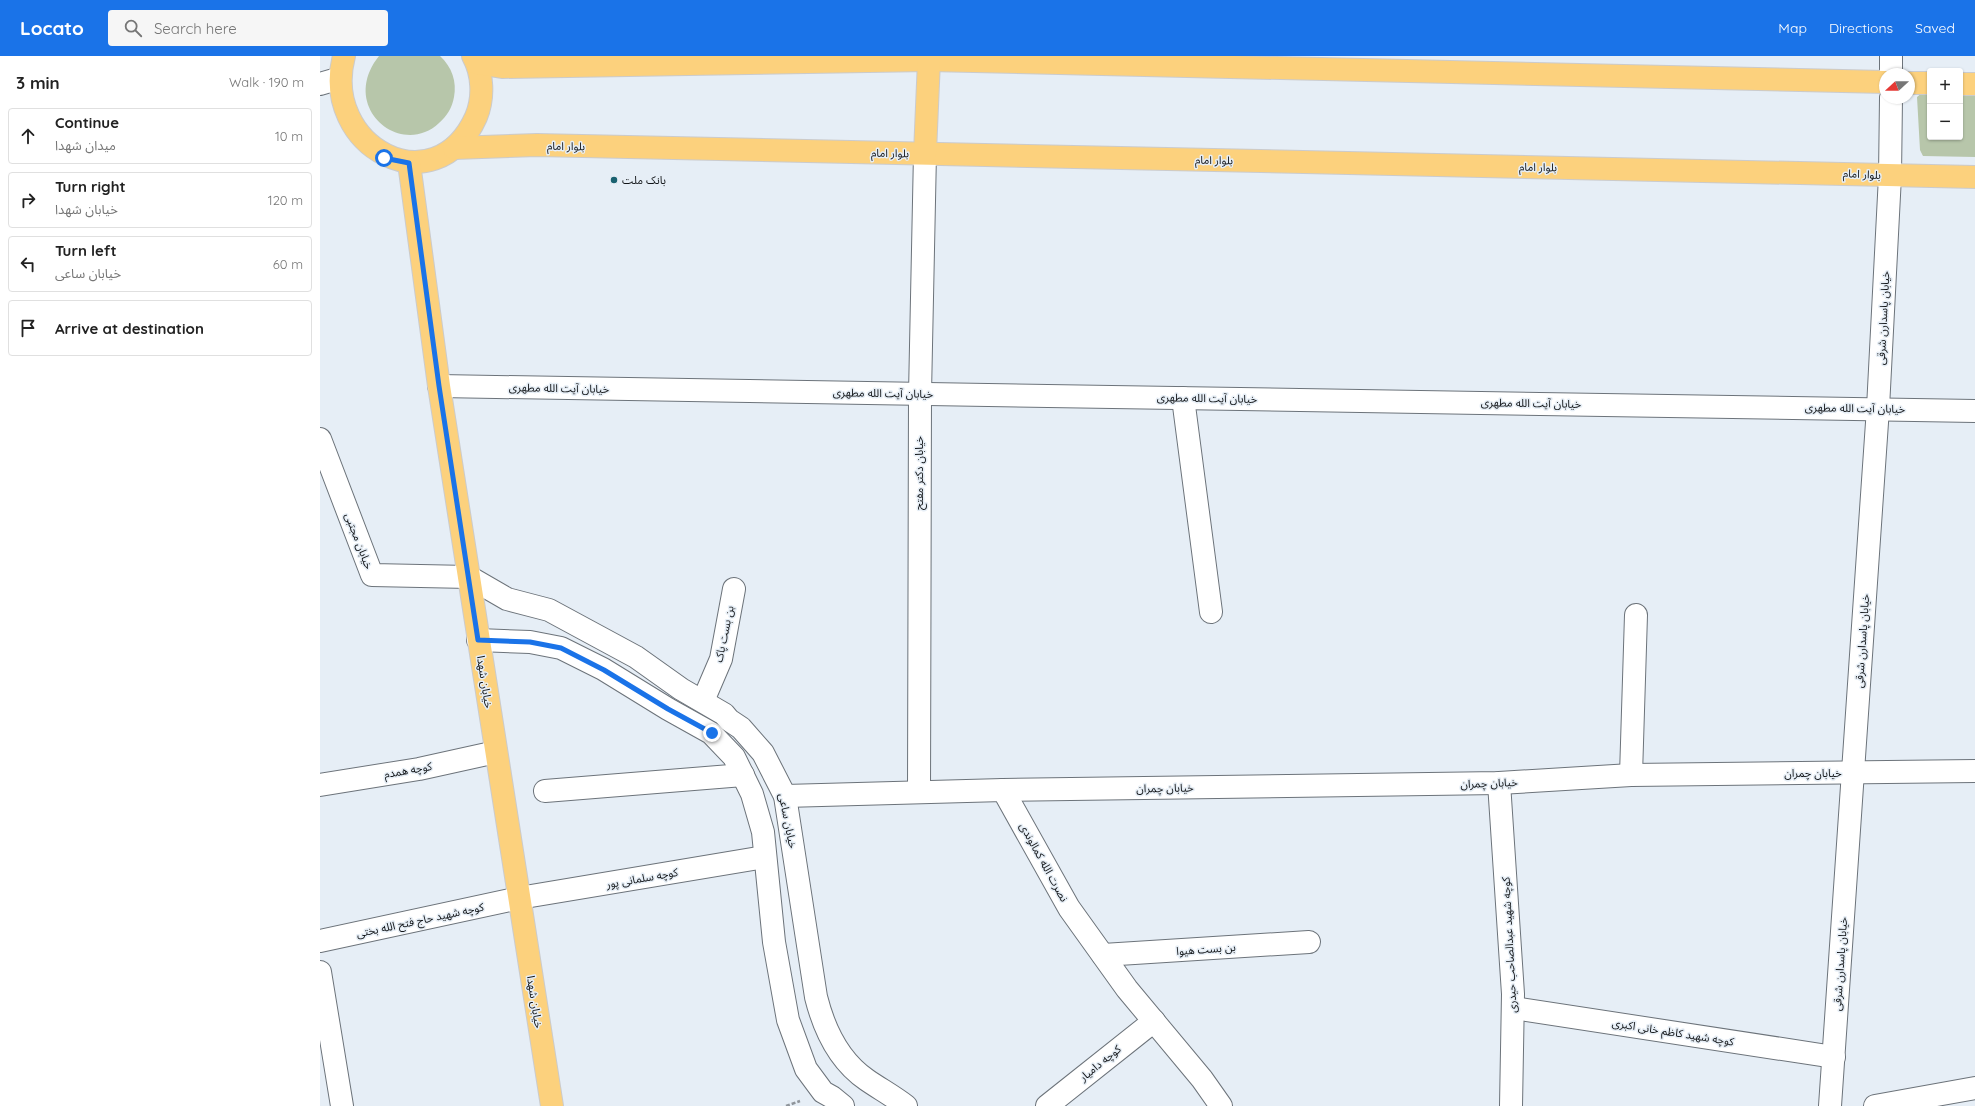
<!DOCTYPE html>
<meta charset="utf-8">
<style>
:root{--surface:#fff;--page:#f6f6f6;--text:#222;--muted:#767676;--line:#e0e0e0;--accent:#1a73e8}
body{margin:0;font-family:Quicksand,"Noto Sans Arabic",sans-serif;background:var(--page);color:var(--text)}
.controls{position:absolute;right:12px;top:12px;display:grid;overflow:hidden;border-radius:4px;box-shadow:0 1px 3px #0004}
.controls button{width:36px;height:36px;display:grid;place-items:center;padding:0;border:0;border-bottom:1px solid var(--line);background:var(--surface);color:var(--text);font:20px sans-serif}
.compass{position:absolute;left:1559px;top:12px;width:36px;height:36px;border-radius:50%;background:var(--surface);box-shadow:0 1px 3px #0004;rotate:249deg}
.stop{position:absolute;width:12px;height:12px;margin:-9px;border:3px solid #1a73e8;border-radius:50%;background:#fff}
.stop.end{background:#1a73e8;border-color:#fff;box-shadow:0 1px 4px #0008}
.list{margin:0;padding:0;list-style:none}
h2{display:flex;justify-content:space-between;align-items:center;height:52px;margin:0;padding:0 16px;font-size:17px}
h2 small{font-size:13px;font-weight:400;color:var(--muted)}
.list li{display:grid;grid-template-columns:26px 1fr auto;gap:12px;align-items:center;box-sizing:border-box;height:56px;margin:0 8px 8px;padding:0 8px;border:1px solid var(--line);border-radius:4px}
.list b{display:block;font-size:15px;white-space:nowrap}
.list p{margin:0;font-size:13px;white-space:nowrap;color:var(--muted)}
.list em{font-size:13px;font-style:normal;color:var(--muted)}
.icon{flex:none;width:22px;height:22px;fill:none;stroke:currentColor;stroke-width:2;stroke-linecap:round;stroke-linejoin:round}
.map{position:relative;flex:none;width:1655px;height:1050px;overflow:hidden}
header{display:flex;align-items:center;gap:24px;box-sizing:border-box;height:56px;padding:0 20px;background:var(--accent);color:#fff}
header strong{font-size:19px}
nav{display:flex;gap:22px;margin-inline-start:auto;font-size:14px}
.search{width:280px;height:36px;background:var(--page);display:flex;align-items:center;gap:10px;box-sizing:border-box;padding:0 14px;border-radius:4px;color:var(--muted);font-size:15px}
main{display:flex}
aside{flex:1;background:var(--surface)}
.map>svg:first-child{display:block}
</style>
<header>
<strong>Locato</strong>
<div class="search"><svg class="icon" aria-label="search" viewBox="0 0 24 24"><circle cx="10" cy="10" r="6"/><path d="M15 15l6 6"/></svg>Search here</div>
<nav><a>Map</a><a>Directions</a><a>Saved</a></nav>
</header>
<main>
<aside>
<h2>3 min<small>Walk · 190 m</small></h2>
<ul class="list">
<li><svg class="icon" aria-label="ahead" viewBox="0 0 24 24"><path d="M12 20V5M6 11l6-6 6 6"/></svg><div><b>Continue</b><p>میدان شهدا</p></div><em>10 m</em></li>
<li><svg class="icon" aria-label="right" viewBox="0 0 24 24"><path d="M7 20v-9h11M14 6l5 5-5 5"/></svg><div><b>Turn right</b><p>خیابان شهدا</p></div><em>120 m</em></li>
<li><svg class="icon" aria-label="left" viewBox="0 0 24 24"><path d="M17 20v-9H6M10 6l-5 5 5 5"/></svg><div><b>Turn left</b><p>خیابان ساعی</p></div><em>60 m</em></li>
<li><svg class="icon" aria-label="arrive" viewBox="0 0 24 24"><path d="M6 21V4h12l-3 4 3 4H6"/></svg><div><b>Arrive at destination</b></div></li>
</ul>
</aside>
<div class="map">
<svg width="1655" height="1050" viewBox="0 0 1655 1050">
<rect width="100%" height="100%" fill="#e6eef6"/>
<g fill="#b7c6aa">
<path d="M59,0H120C132,11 137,26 134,41C132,52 127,60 119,67C81,103 18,51 59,0Z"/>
<path d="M1603,36H1610V81H1640V37H1655V101L1603,100L1600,94L1597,41Z"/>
</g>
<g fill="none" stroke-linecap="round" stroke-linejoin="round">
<g stroke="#6c737a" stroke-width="24">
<g id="minor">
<path d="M1571,0V18"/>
<path d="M0,28L17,23"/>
<path d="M119,330L1655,355"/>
<path d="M863,342L891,556"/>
<path d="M0,383L52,519L149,521L187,543L229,554L316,601L361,633L404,658L409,664L421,672L443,697L465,740L496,941C504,973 519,1005 547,1024C560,1033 573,1040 586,1050"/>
<path d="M158,584L210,586L241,592L283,613L348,653L391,677L414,701L432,738L443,776L454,886L468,964L486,1013L503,1036L512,1041L523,1050"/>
<path d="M383,645L401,603L414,533"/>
<path d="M1311,719L1316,559"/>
<path d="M1179,727L1193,938L1191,1050"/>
<path d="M0,729L99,713L176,696"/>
<path d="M683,734L1179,727L1311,719L1655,715"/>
<path d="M225,735L423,719"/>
<path d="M599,736L600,338L605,97"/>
<path d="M465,740L683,734L749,852L807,933L882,1023L901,1050"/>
<path d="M0,885L199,842L444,801"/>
<path d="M783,899L989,886"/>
<path d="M0,916L22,1050"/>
<path d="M1193,952L1514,1001"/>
<path d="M727,1050L834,965"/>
<path d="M1510,1050L1558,352L1570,120L1571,42"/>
<path d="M1555,1050L1655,1032"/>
</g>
</g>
<g stroke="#cbcbcc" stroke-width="24">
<g id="major">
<path d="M24,0C0,91 115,152 156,61C164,42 163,18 153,0"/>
<path d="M157,7L182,11L609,4L1565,26"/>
<path d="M1589,27H1610"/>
<path d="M1640,28H1655"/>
<path d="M134,92L217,89L1655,121"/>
<path d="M605,97L609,4"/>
<path d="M89,107L119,330L232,1050"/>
</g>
</g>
<path stroke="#8f959b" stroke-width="2.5" stroke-dasharray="4 2" stroke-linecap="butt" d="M466,1050L480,1045"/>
<use href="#minor" stroke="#fff" stroke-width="22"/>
<use href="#major" stroke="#fcd17d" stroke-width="22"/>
</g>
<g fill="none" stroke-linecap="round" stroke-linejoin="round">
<path stroke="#1a73e8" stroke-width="5" d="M64,102L89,107L119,330L158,584L210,586L241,592L284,614L348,653L392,677"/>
</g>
<circle fill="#196170" stroke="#e6eef6" stroke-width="1.5" cx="294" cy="124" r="4"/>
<g text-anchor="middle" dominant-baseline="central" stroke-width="3" stroke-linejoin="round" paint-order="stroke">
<g font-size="11" fill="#111417" stroke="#e6eef6">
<text transform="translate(246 90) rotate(1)">بلوار امام</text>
<text transform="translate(570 97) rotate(1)">بلوار امام</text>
<text transform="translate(894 104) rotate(1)">بلوار امام</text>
<text transform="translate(1218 111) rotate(1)">بلوار امام</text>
<text transform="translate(1542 118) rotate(3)">بلوار امام</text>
<text transform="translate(1563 262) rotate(-87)">خیابان پاسدارن شرقی</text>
<text transform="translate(239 332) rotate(1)">خیابان آیت الله مطهری</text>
<text transform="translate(563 337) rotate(1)">خیابان آیت الله مطهری</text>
<text transform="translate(887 342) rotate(1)">خیابان آیت الله مطهری</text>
<text transform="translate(1211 347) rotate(1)">خیابان آیت الله مطهری</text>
<text transform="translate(1535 352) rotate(1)">خیابان آیت الله مطهری</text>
<text transform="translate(599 417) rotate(-90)">خیابان دکتر مفتح</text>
<text transform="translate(39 485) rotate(69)">خیابان مجتبی</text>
<text transform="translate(404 578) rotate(-78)">بن بست پاک</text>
<text transform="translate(1542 585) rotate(-86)">خیابان پاسدارن شرقی</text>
<text transform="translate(165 626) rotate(81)">خیابان شهدا</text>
<text transform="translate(88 714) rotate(-10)">کوچه همدم</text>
<text x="1493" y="717">خیابان چمران</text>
<text transform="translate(1169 727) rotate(-2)">خیابان چمران</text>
<text transform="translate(845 732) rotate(-1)">خیابان چمران</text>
<text transform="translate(468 765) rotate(79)">خیابان ساعی</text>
<text transform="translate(724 806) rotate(61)">نصرت الله کمالوندی</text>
<text transform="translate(322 822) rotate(-10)">کوچه سلمانی پور</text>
<text transform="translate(100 864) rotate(-12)">کوچه شهید حاج فتح الله بختی</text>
<text transform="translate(1189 889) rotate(-93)">کوچه شهید عبدالصاحب حیدری</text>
<text transform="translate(886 893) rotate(-4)">بن بست هیوا</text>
<text transform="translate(1520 908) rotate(-86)">خیابان پاسدارن شرقی</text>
<text transform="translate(215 946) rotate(81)">خیابان شهدا</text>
<text transform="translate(1353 976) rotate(9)">کوچه شهید کاظم خانی اکبری</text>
<text transform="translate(780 1007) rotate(-39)">کوچه دامیار</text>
</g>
<g font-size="11" fill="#111417" stroke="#e6eef6" text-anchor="start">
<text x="302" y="124">بانک ملت</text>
</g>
</g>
</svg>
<div class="controls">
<button>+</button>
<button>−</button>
</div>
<svg class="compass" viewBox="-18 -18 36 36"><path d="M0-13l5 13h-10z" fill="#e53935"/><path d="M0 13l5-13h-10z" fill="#767676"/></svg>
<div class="stop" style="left:64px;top:102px"></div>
<div class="stop end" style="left:392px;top:677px"></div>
</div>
</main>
